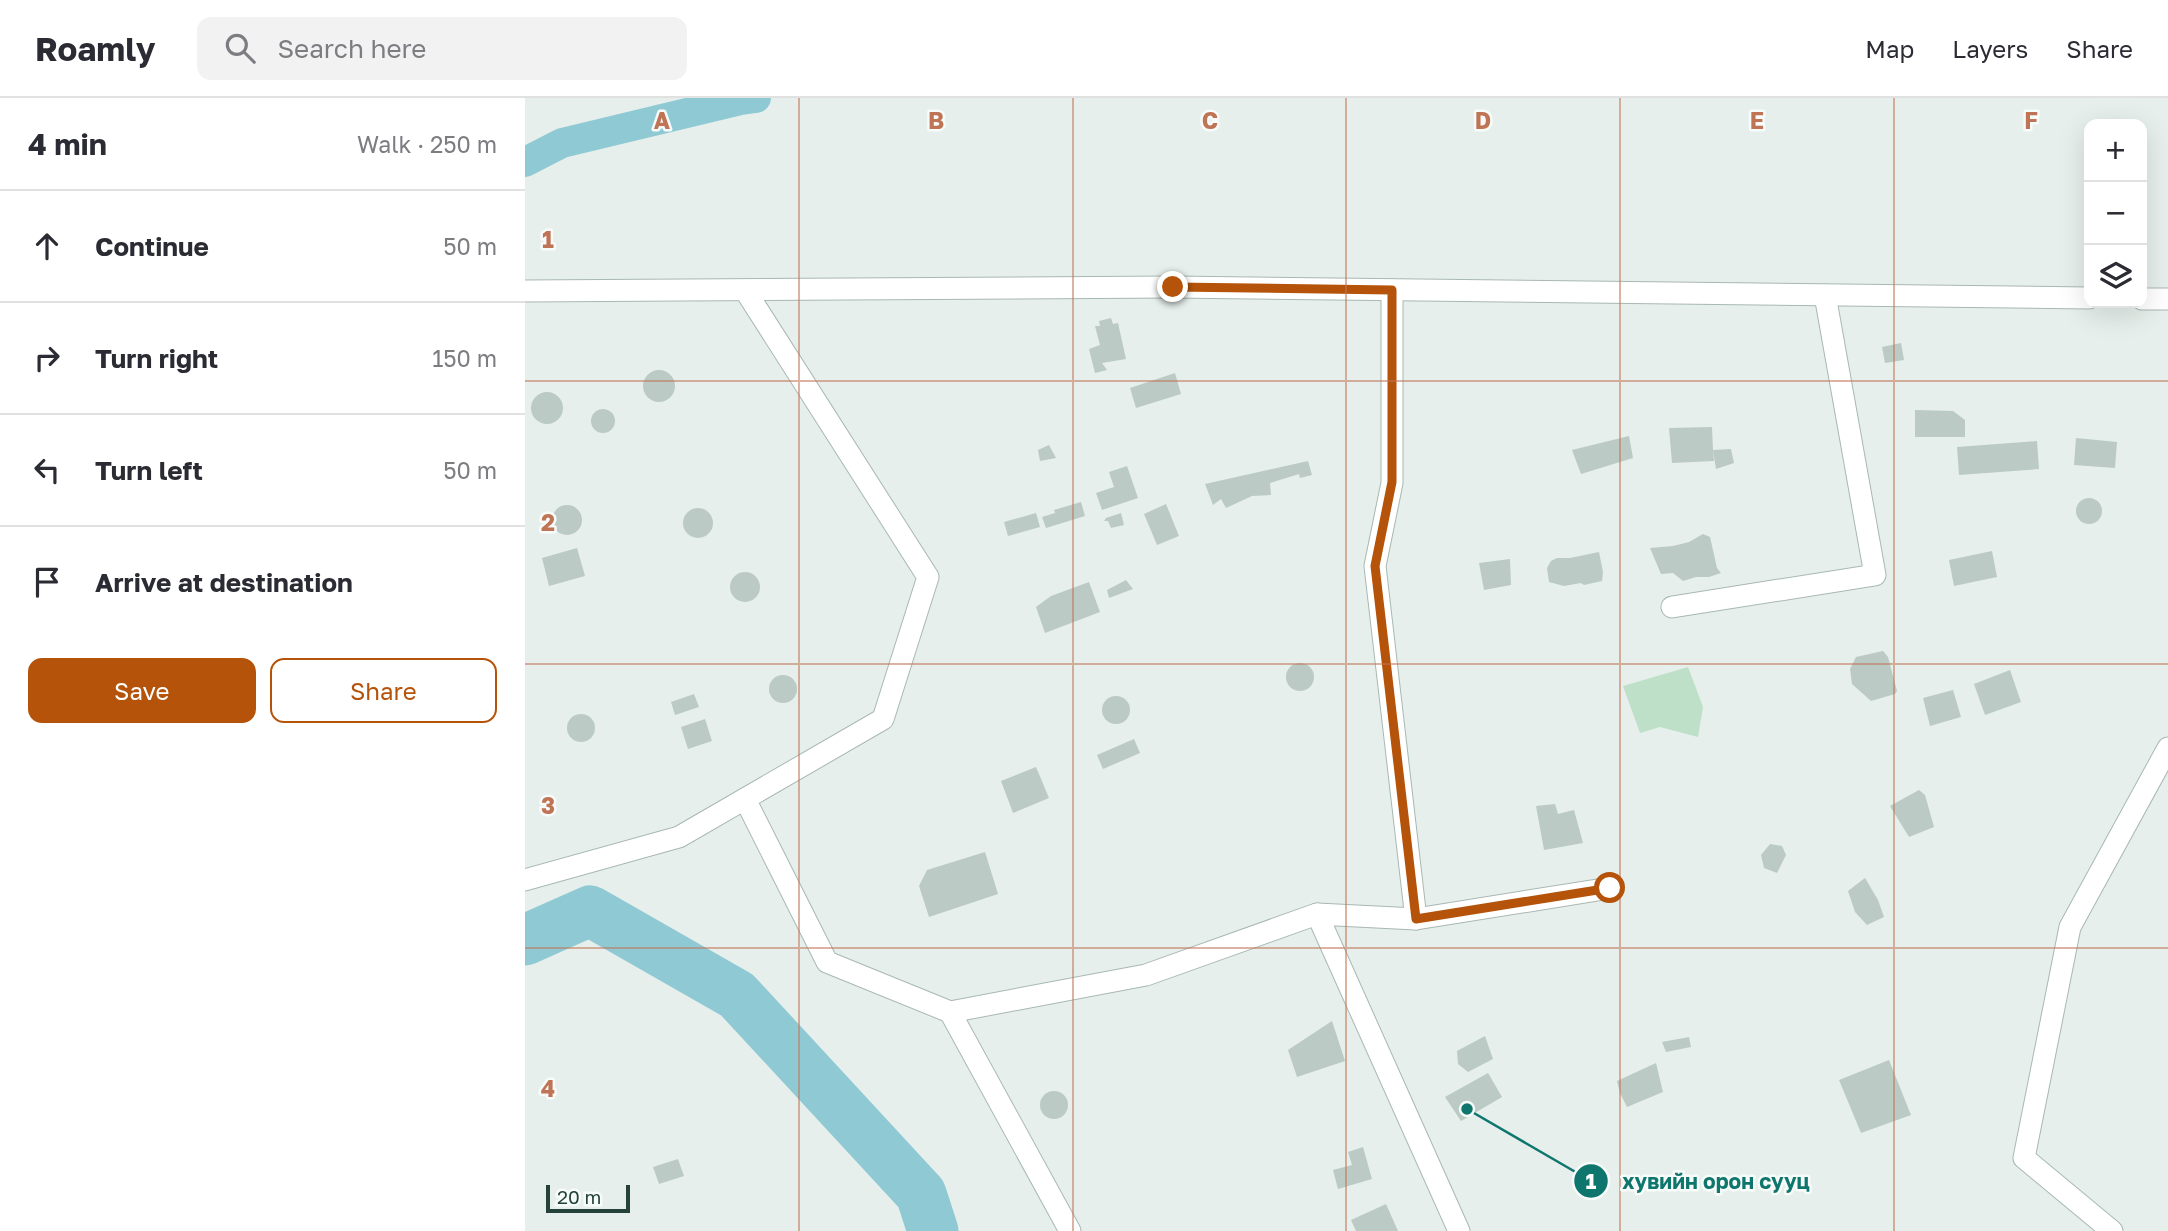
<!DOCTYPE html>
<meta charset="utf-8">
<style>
:root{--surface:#fff;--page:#f2f2f3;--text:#2b2b33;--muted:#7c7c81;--line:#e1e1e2;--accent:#b45309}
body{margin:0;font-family:"Golos Text",sans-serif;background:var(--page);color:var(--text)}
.controls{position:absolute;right:21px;top:21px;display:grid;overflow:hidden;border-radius:14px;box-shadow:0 7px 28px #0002}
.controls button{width:63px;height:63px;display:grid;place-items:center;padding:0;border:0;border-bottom:2px solid var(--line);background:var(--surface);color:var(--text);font:35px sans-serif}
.scale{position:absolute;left:21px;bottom:18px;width:84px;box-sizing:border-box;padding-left:7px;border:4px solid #24423a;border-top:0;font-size:19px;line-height:24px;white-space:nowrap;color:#24423a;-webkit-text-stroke:5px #f7fbf9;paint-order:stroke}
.stop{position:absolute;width:21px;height:21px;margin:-16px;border:5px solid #b45309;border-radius:50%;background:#fff}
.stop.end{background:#b45309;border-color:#fff;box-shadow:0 2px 7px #0008}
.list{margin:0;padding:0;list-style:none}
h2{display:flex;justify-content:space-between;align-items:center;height:91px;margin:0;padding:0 28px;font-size:30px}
h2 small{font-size:23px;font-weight:400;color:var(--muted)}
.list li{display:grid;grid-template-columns:46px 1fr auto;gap:21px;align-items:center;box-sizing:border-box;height:112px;padding:0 28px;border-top:2px solid var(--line)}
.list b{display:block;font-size:26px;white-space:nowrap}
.list em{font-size:23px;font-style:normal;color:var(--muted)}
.actions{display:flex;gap:14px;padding:21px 28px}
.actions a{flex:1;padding:16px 0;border:2px solid var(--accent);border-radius:14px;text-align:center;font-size:24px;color:var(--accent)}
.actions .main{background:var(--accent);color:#fff}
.icon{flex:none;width:38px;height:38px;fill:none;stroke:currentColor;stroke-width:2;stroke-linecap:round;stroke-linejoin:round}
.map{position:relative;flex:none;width:1643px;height:1133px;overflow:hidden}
header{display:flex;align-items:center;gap:42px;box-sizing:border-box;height:98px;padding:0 35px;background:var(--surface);border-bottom:2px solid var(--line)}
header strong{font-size:33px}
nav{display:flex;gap:38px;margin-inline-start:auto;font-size:24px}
.search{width:490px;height:63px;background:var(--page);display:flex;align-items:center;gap:18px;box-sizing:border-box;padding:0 24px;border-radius:14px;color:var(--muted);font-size:26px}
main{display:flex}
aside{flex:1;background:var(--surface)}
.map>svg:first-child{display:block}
</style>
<header>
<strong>Roamly</strong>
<div class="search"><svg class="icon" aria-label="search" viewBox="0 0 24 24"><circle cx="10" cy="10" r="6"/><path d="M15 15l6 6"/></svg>Search here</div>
<nav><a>Map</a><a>Layers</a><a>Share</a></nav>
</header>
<main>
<aside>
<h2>4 min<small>Walk · 250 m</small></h2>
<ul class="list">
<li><svg class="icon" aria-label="ahead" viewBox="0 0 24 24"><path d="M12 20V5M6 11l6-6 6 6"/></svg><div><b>Continue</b></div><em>50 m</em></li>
<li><svg class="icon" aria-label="right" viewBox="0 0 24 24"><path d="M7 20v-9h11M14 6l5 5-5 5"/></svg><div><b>Turn right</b></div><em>150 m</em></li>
<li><svg class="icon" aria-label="left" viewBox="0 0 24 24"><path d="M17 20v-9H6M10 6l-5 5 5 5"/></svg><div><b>Turn left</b></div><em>50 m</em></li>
<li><svg class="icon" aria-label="arrive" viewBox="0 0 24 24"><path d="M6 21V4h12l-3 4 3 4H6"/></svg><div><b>Arrive at destination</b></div></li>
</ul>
<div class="actions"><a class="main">Save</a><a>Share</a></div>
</aside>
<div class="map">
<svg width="1643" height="1133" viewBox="0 0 1643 1133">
<rect width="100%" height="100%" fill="#e6efeb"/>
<path fill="#bfe0c8" d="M1163,569L1178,609L1173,639L1135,629L1115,635L1098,588Z"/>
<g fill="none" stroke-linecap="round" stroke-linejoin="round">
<path stroke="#8ec9d4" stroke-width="30" d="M0,64L37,45L216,2L231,0"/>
<path stroke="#8ec9d4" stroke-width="51" d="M0,842L65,813L212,897L396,1096L408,1133"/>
</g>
<g fill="#bbcac4">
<path d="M586,220L588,226L593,225L601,261L577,265L582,272L570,275L564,251L575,247L570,228H575L574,223Z"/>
<path d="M1376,245L1379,262L1360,265L1357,249Z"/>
<circle cx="134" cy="288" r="16"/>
<path d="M650,275L656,296L611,310L605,290Z"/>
<circle cx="22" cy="310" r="16"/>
<circle cx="78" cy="323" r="12"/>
<path d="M1390,312L1428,313L1440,322V339H1390Z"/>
<path d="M1187,329L1188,352L1206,351L1209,365L1191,371L1188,352L1189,363L1147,365L1144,330Z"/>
<path d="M1104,338L1108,360L1056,376L1047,352Z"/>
<path d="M1551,340L1592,344L1590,370L1549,367Z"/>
<path d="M1512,343L1514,371L1434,377L1432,349Z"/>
<path d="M524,347L531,360L515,363L513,352Z"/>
<path d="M783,363L787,377L775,380L774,376L745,385L746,397L727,398L701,410L696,401L688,407L680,386Z"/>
<path d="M602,368L613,400L577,412L571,395L589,389L584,374Z"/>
<circle cx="1564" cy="413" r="13"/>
<path d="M556,404L560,418L521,430L517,419L530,415L529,412Z"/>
<path d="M641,406L654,438L632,447L619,416Z"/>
<circle cx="42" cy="422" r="15"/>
<circle cx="173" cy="425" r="15"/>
<path d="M511,415L515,429L483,438L479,424Z"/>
<path d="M596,415L599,427L586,430L583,423H579L581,420Z"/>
<path d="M1178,436L1185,439L1192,470L1196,475L1184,479H1171L1158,483L1148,475L1136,476L1125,450L1148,448L1164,444Z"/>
<path d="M52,450L60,478L24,488L17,460Z"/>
<path d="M1467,453L1472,479L1429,488L1424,462Z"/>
<path d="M1074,454L1078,474L1077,483L1059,487L1056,485L1039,488L1024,484L1022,470L1026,463L1032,460H1045Z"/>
<path d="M985,461L986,487L959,492L954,465Z"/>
<circle cx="220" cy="489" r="15"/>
<path d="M601,482L608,491L584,500L582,492Z"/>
<path d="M564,484L575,514L520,535L511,509L526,498Z"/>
<path d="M1358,553L1363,559L1372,593L1370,596L1346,603L1327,586L1325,571L1331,559Z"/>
<circle cx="775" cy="579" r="14"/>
<path d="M1485,572L1496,604L1460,617L1449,586Z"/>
<circle cx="258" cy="591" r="14"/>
<path d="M1428,592L1436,619L1405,628L1398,600Z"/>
<path d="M169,596L174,609L150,617L146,604Z"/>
<circle cx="591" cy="612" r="14"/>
<circle cx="56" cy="630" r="14"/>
<path d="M180,621L187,643L163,651L156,629Z"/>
<path d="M609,641L615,655L578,671L572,657Z"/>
<path d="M511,669L524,700L488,715L476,683Z"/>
<path d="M1394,692L1400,697L1409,729L1384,739L1365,708Z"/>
<path d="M1030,706L1033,716L1049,712L1058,745L1019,752L1011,708Z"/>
<path d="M1245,746L1257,748L1261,757L1252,775L1239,770L1236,757Z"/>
<path d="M460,754L473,796L404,819L394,788L402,772Z"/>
<path d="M1340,780L1353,802L1359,819L1342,827L1330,814L1323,793Z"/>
<path d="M807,923L820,963L772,979L763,952Z"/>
<path d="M960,938L968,961L943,974L933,966L932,953Z"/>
<path d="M1164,939L1166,949L1141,954L1137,944Z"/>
<path d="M1364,962L1386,1017L1336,1035L1314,982Z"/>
<path d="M1131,965L1138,994L1102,1009L1095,995L1092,983Z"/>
<path d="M963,975L977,999L936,1023L920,999Z"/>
<circle cx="529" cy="1007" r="14"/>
<path d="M838,1049L847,1081L813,1091L808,1072L827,1067L823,1054Z"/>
<path d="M153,1061L159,1078L134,1086L128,1069Z"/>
<path d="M861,1106L873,1133H831L826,1122Z"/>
</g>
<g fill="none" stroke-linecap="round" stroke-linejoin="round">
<g stroke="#a8b8b2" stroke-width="23">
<g id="street">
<path d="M867,192V385L850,468L891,821L792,816L934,1133"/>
<path d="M0,193L648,189L1564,200"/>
<path d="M1617,201H1643"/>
<path d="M1147,509L1350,477L1300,197"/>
<path d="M220,701L302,864L425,914L621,877L792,816"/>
<path d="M0,782L154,739L358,621L403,479L220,192"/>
<path d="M891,821L1085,790"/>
<path d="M425,914L545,1133"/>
<path d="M1587,1133L1499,1060L1545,829L1643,650"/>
</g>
</g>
<use href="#street" stroke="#fff" stroke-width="21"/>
</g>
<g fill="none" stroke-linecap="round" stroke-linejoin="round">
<path stroke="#b45309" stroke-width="9" d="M648,189L867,192V384L850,468L891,821L1085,790"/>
</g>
<path fill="none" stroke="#c07456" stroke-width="2" stroke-opacity="0.55" d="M274,0V1133M548,0V1133M821,0V1133M1095,0V1133M1369,0V1133M0,283H1643M0,566H1643M0,850H1643"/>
<g font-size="23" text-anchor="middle" font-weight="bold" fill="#c07456" stroke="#f7fbf9" stroke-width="5" stroke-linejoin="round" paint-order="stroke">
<text x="137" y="31">A</text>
<text x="411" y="31">B</text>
<text x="685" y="31">C</text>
<text x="958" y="31">D</text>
<text x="1232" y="31">E</text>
<text x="1506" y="31">F</text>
<text x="23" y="150">1</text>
<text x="23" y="433">2</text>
<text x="23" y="716">3</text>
<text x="23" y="999">4</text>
</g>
<path fill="none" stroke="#0f766e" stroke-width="2.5" d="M942 1011L1066 1083"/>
<g fill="#0f766e" stroke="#f7fbf9" stroke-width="2.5">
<circle cx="942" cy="1011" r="7"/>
<circle cx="1066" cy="1083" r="18"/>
</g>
<g font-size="21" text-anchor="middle" font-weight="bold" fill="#fff">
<text x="1066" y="1091">1</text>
</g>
<g font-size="21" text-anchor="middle" font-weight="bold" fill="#0f766e" stroke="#f7fbf9" stroke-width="5" stroke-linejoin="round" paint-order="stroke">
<text x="1191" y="1091">хувийн орон сууц</text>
</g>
</svg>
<div class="controls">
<button>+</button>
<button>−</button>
<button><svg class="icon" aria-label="layers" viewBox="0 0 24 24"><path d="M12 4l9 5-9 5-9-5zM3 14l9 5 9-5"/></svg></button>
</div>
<div class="scale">20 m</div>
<div class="stop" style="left:1085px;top:790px"></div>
<div class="stop end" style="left:648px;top:189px"></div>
</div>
</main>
